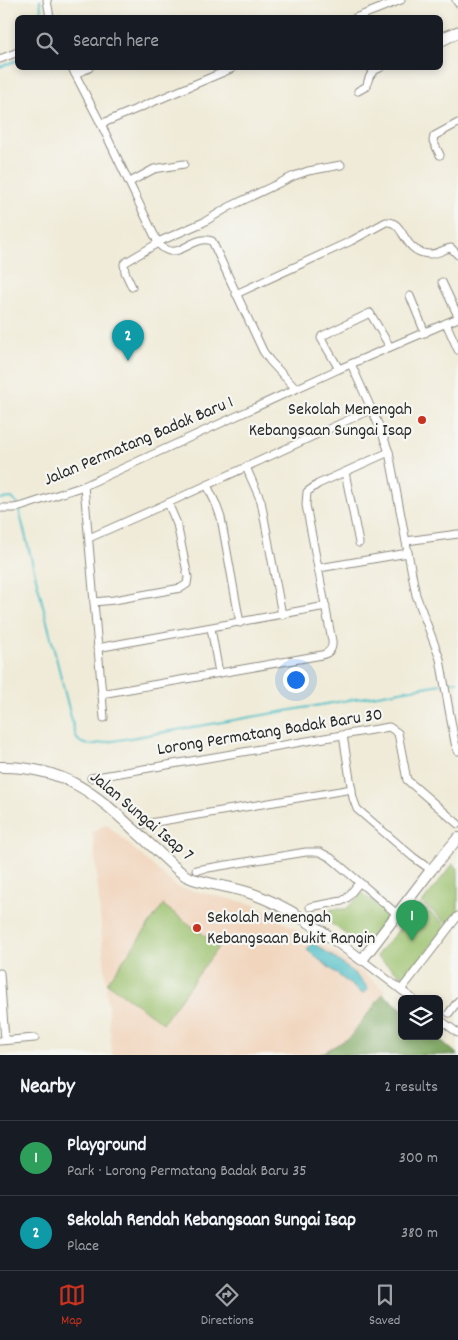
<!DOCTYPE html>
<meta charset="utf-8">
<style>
:root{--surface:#171b24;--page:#20242c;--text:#f1f3f6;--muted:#9ea1a6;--line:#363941;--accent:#c8321e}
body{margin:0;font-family:Dekko,sans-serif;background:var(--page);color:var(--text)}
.controls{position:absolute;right:15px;bottom:15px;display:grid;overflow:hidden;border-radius:8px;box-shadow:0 2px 8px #0003}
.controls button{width:45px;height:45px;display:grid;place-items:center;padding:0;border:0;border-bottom:1px solid var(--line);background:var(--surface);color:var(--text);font:25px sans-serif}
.you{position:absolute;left:295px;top:679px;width:18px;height:18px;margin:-12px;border:4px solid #fff;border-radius:50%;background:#1a73e8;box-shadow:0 0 0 8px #1a73e833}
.badge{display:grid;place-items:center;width:32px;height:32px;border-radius:50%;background:var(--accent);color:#fff;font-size:16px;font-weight:700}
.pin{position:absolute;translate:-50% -41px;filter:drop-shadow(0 1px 2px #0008)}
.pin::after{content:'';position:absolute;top:26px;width:18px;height:15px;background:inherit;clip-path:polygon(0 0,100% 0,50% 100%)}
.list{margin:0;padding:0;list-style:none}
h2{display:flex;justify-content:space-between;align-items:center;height:65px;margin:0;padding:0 20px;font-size:21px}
h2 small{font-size:16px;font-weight:400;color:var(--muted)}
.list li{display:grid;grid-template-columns:32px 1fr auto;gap:15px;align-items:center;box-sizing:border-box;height:75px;padding:0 20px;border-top:1px solid var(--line)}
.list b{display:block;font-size:19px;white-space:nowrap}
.list p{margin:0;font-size:16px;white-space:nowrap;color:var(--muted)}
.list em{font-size:16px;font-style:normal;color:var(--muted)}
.icon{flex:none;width:28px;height:28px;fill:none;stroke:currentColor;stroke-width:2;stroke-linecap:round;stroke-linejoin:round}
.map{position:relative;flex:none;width:458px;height:1055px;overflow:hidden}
.search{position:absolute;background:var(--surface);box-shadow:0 2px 8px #0003;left:15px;right:15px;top:15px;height:55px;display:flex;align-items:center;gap:12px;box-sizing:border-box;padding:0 18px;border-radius:8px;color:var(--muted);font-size:19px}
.sheet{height:215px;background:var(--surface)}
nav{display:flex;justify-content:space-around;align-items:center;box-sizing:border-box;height:70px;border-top:1px solid var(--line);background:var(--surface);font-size:14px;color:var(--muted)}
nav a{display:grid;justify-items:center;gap:2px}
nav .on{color:var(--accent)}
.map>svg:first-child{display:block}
</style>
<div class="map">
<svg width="458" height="1055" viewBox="0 0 458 1055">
<rect width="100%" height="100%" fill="#f6f6f2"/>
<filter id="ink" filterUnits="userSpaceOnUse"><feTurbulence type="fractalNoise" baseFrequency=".02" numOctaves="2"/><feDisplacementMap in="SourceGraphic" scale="10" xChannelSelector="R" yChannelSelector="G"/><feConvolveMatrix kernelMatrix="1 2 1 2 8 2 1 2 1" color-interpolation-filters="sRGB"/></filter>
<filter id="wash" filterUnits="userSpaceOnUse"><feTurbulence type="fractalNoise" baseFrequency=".0096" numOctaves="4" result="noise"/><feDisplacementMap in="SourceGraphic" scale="20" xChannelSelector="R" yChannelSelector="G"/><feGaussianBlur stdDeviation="1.12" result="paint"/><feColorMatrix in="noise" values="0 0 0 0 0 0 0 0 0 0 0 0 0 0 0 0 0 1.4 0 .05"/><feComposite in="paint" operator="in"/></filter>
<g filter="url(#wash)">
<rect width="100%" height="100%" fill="#f0ebd8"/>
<path fill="#f1d5bd" d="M106,824L177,887L252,904L335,952L385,990L349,1038L319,1055H112L93,832Z"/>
<g fill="#9ac06b" stroke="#62764b">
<path d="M453,864L458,868V910L448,924L422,903Z"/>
<path d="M362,893L389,914L364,948L325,919L331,909H346Z"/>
<path d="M163,905L219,946L163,1023L107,983Z"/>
<path d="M420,905L446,925L407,980L376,956Z"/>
</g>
<path fill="#7ba65f" stroke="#536845" d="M383,994L402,1009V1036H436L458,1055H319L349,1038Z"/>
<path fill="#52c0c8" stroke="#3e767a" d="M312,943C321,947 366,980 368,989L365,993H361L307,950Z"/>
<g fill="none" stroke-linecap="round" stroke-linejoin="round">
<g stroke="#52c0c8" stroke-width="2">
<path d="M40,0L42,18"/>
<path d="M0,67L18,60"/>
<path d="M0,499L12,498L18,505"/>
<path d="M19,510L76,737C79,743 83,744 90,745L458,681"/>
</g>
</g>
</g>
<g filter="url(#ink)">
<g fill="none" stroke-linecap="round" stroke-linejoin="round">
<g stroke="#8e8b82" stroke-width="9">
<g id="street">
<path d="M47,0L50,18"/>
<path d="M456,0L458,3"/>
<path d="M355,18L401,0"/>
<path d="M440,37L458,30"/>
<path d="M440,43L458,34"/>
<path d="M0,59L18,52"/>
<path d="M72,68L101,124L158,243C176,266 192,233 212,241L263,351L270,361L296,389"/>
<path d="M75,74L89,68"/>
<path d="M358,91L367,86C368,77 371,71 380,68"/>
<path d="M101,124L233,68"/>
<path d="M440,155L433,141L434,136L458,123"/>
<path d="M130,182L154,169L184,164"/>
<path d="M158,242L204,222L229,207L294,176L308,171L341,165"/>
<path d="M442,282L458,316"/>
<path d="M132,287L125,272L124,264L126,262L158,243"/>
<path d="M236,294L351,241L386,222C405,220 401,251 428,254C437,255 443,249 451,248L458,255"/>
<path d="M410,296L425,333"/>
<path d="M446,323L458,350"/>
<path d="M351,364L380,428L389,452L416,595L440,659L455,743L458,751"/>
<path d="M339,369L321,338L322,336L370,313L390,347"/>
<path d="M246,467L261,501L282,615"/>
<path d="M345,472L359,543"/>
<path d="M207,485L216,504L221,518L240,623"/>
<path d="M84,486L104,718"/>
<path d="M0,508H14L23,506L84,486L339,369L458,318"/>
<path d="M89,538L168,503L372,409"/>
<path d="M406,541L458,534"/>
<path d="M319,568L408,553"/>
<path d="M94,602L114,600L181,588L187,584L188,577L177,524L168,503"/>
<path d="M211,628L219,673"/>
<path d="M97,648L326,606"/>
<path d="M101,694L322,655C329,653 333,649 332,641L306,505L307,492L318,484L389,452"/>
<path d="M343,735L353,798L357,809L413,857L431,870"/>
<path d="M91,778L389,727L398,733L407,780L458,824"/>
<path d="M144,824L352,789"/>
<path d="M196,870L306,852H320L331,858L397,914"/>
<path d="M310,907L342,901L347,898L359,883"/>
<path d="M362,960L413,999"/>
<path d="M0,973L5,1040"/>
<path d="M401,990L458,916"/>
<path d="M449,1013L458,1001"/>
<path d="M439,1019L458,1033"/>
<path d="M0,1041L35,1038"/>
</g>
</g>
<g stroke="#8e8b82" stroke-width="12">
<path id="secondary" d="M0,767C74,766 104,803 154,848C165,858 174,868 186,876L193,879C213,885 234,887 253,894C293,908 329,936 362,960L431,870L458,838"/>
</g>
<use href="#street" stroke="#fff" stroke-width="7"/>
<use href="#secondary" stroke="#fff" stroke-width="10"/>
</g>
</g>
<g fill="#c8321e" stroke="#f6f6f2" stroke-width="2">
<circle cx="422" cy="420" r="5"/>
<circle cx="197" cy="928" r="5"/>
</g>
<g text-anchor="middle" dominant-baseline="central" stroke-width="4.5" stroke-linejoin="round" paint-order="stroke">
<g font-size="18" fill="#2b2b2b" stroke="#f6f6f2" text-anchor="end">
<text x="412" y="410">Sekolah Menengah<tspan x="412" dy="21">Kebangsaan Sungai Isap</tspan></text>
<text x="207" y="918" text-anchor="start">Sekolah Menengah<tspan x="207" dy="21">Kebangsaan Bukit Rangin</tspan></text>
</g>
<g font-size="18" fill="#2b2b2b" stroke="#f6f6f2">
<text transform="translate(139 442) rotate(-23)">Jalan Permatang Badak Baru 1</text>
<text transform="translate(270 733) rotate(-9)">Lorong Permatang Badak Baru 30</text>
<text transform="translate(141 817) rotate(40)">Jalan Sungai Isap 7</text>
</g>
</g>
</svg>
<div class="controls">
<button><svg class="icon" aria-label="layers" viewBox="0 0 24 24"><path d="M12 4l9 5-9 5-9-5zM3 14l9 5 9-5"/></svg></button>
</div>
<div class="you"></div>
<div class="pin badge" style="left:412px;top:941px;background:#2e9e5b">1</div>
<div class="pin badge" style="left:128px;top:361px;background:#0f9aa8">2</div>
<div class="search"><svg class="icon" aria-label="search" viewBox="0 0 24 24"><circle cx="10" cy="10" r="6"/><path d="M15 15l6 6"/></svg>Search here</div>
</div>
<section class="sheet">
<h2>Nearby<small>2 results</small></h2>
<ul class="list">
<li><span class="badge" style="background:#2e9e5b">1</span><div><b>Playground</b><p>Park · Lorong Permatang Badak Baru 35</p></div><em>300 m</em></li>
<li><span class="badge" style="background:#0f9aa8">2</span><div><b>Sekolah Rendah Kebangsaan Sungai Isap</b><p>Place</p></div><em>380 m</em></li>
</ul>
</section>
<nav>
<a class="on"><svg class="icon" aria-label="map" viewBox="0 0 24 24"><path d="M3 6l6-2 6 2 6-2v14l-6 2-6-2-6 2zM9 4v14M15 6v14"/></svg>Map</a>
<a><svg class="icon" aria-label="directions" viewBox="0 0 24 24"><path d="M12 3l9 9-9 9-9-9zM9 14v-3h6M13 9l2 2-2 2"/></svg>Directions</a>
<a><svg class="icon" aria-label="saved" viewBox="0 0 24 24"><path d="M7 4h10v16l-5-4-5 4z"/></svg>Saved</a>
</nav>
